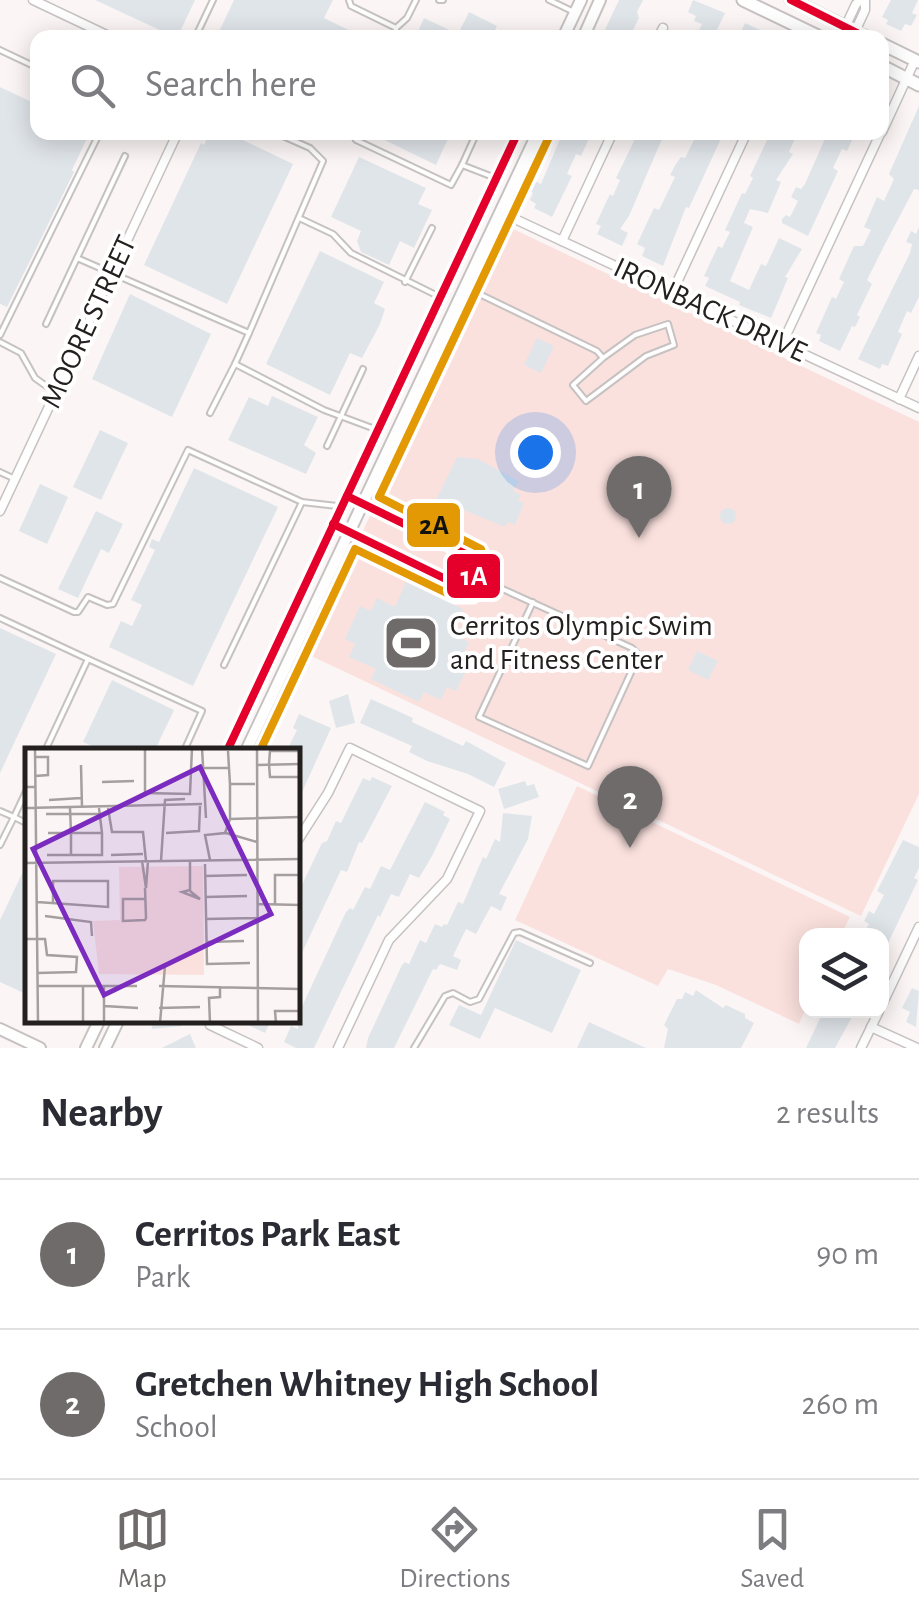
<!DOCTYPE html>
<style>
:root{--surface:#fff;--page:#f7f7f7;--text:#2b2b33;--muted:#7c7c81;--line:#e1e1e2;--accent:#6f6b6a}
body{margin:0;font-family:"Alegreya Sans",sans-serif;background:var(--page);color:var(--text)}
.controls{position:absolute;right:30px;bottom:30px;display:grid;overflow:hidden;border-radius:20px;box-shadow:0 5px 25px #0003}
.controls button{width:90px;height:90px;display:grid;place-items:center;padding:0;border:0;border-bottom:2px solid var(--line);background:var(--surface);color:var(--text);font:50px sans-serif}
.you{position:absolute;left:535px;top:452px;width:35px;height:35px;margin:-25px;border:8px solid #fff;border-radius:50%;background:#1a73e8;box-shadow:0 0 0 15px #1a73e833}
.badge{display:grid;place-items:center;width:65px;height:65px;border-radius:50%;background:var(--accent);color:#fff;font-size:32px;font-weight:700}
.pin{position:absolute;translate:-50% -82px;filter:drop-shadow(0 2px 5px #0008)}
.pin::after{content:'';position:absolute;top:52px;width:35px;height:30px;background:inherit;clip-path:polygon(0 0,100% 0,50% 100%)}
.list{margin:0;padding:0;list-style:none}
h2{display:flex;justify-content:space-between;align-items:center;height:130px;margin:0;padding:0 40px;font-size:42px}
h2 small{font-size:32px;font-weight:400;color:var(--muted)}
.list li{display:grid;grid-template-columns:65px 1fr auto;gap:30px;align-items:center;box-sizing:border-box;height:150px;padding:0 40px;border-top:2px solid var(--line)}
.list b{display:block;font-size:38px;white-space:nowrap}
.list p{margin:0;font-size:32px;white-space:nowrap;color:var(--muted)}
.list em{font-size:32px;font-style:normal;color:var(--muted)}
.icon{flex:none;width:55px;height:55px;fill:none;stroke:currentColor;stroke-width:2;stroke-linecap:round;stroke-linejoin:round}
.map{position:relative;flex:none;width:919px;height:1048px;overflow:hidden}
.search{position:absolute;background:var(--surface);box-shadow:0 5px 25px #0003;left:30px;right:30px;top:30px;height:110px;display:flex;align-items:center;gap:25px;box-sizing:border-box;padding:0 35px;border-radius:20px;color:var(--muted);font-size:38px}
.sheet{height:430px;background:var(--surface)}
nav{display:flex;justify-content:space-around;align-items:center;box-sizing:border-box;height:140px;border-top:2px solid var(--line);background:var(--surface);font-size:28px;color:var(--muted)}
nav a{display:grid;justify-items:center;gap:5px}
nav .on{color:var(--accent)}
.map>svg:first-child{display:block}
</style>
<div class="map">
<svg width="919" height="1048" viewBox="0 0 919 1048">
<rect width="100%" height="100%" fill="#fbf6f5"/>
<g fill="#fae1de">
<path d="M507,226L919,422V794L861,916L305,653Z"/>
<path d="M577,786L850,917L841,935L806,936V1008L799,1024L716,985L668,969L658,986L515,920Z"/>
</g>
<g fill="#e0e5ea">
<path d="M95,0H195L177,38Z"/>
<path d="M234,0H333L324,18L365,38H216Z"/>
<path d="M619,0H643L637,12L639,18L629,38H601Z"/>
<path d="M693,0L725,13L713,38H695L702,24L694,21L696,16L688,12Z"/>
<path d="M891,0H918L912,13L917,15L911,26L905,24L901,31L886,24L888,20L882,17Z"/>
<path d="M469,12L497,26L491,38H415L424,18L458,34Z"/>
<path d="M745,23L778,38H738Z"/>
<path d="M0,87L38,105V132H90L72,170L74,172L7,307L0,304Z"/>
<path d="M919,106V190L914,189L884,246L867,280L872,284L857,315L860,317L855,327L852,326L840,351L819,341L821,335L816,333L832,297L836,299L844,282L839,279L854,246H863L871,230L864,227L877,197L884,201L894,179L889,174Z"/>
<path d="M210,132H226L293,164L227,304L144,265L201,143L204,145Z"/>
<path d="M368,132H451L436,165Z"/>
<path d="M563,132H592L581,156L576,154L567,174L572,176L552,217L534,208L536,204L530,200L533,193L530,191L535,181L541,184Z"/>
<path d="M654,132H665L629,216L620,229L628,233L622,246L597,234L601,226L596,224L610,194L613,196L620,180L616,178L636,137L641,139L643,135L651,138Z"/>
<path d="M698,132H724L689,208L686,207L663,266L642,256L645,248L637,244L654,208L659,210L675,177L670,175L676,164L681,157L685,158Z"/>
<path d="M771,132H798L789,152L793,154L776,180L781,182L768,213L750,209L744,223L753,227L730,281L749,290L761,264L766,266L779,238L802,249L785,277L788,278L771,318L739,305L740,302L705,286L709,278L704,276L718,246L722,248L730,232L725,230L742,193L745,194L753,178L750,176Z"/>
<path d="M828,132L852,140L847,151L842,149L833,168L838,171L808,236L782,223V219L786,215L790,217L798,201L791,197L796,187L801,189L805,184Z"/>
<path d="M359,157L426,188L418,204L432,210L414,248L400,241L389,265L361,252L357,241L361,231L331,217Z"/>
<path d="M919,227V297L911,313L907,311L898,332L902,334L888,366L882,364L880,369L858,359L910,253L912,244L906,242L911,231L916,234Z"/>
<path d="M320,251L384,282L374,303L385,309L380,324L362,358L350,353L330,395L266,364Z"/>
<path d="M130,294L211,334L172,417L92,379Z"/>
<path d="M537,338L554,346L541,373L524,365Z"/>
<path d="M272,396L318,417L304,445L316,453L306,474L228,440L249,397L268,406Z"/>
<path d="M100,430L128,443L101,500L73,487Z"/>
<path d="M457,457L478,459L518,481L513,491L521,495L518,500L524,503L515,525L508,522L505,527L461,509L450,506L448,508L435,502Z"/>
<path d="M194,468L278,507L193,686L109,647L121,621L132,626L142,605L131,600L155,550L149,547L152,539L159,542Z"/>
<path d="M40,484L68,497L47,544L19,531Z"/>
<circle cx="728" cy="516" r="8"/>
<path d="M96,511L123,524L109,553L101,549L78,598L58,589Z"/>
<path d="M406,582L463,609L451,633L469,642L463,655L472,659L456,691L447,687L441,700L424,692L419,702L371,679L376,669L349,657L355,644L345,639L360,606L371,611L377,598L395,607Z"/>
<path d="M0,628L56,654L0,773Z"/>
<path d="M697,651L718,661L708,680L688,670Z"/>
<path d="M112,680L174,710L155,750H101L83,742Z"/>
<path d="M348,694L355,723L336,728L329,701Z"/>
<path d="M371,699L413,718L412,722L463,746L466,741L506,763L494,787L468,774L427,761L409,752L412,746L360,723Z"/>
<path d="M299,714L331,728L298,801V750H287L297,730L293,728Z"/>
<path d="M372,777L392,786L362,843L359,842L347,872L341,870L298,961V893L322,843L327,841L336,821L341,823L363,778L370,781Z"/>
<path d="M525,781L527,786L534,784L539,797L504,809L498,789Z"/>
<path d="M425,802L445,812L443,815L450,819L432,856L419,878L410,874L399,897L391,894L380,917L378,915L314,1048H296L284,1042L291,1026L298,1029V1015L346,912L350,908L353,910L365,887L370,889L381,866L390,870Z"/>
<path d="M503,813L532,816L528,839L499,894L507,897L501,911L491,906L476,934L466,929L453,956L461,960L457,970L440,964L436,970L433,969L394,1048H366L368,1038L402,965L405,962L409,964L420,940L426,943L435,924L442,927L444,924L447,925L458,902L463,904L483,857L486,859L495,839L500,842Z"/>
<path d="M903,840L919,847V868L914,878L918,880L882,956V936H862L869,924L864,921L869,911L874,914L884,895L877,891Z"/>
<path d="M28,861V995L0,982V920Z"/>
<path d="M516,940L581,970L552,1033L495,1008L480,1039L449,1025L459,1005L481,1015Z"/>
<path d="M912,988L919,991L916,1027L906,1022L910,1012L902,1008Z"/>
<path d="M696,990L723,1008L726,1005L745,1014V1018L754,1023L741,1048H664L668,1029L664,1025L677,999H682L685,992L693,996Z"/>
<path d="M824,1010L854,1013L835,1048H806Z"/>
<path d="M151,1020H182V1026L152,1029Z"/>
<path d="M238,1020H271L265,1033Z"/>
<path d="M589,1022L646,1048H577Z"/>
<path d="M190,1034L196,1048H162Z"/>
</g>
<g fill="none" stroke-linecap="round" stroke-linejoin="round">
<g stroke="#c6c2c1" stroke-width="8">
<g id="service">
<path d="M349,0L351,6L396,28L395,38"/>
<path d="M439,0H443"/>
<path d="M549,0L572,11"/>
<path d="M396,28L407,18L416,0"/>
<path d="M195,38L213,0"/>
<path d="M0,50L38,68"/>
<path d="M352,132L356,140L451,185L462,165L493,177"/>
<path d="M125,156L77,258L249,333L235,364L324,410L375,429"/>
<path d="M462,165L477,132"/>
<path d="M299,218L333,234L351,253L438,296"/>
<path d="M405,282L432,228"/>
<path d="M469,289L597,351L603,358L573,385L586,401L646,356L674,345L668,324L635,335L603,358"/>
<path d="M46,324L77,258"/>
<path d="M249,333L323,161L310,148L274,132"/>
<path d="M0,335L100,132"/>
<path d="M0,342L21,353L35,378L56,393"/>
<path d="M210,413L235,364"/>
<path d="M327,446L363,369"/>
<path d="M0,472L15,479"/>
<path d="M338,526L458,585L466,586L477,571L472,557L351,498"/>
<path d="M474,576L632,648L639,655L588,766L479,717L533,602"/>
<path d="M0,578L74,612H78L88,597L107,605L113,604L188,450L302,502L337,506"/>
<path d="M0,618L88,659L45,751"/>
<path d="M88,659L202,711L184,751"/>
<path d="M224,665L302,502"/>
<path d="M0,811L14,817L28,787"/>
<path d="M0,845L14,817L28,824"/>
<path d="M414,1048L445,996L453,993L470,1002L479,999L514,933L520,932L590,963"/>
</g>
</g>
<g stroke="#c6c2c1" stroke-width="11">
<g id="minor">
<path d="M33,0L113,38"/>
<path d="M658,38L663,28"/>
<path d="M840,38L856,4L861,0"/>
<path d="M852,38L865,10V0"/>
<path d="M882,132L915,60"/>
<path d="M500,212L919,408"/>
<path d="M562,241L613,132"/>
<path d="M672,293L747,132"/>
<path d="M782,344L881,132"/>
<path d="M899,399L919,356"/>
<path d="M0,511L178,132"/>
<path d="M298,840L328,793L350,748L480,811L447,879L389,940L338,1048"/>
<path d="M882,1005L919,927"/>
<path d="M212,1021L210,1025L258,1048"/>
<path d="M871,1027L917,1048"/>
<path d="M861,1048L879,1011"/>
</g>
</g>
<g stroke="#c6c2c1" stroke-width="14">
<g id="tertiary">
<path d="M563,38L581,0"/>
<path d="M583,38L600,0"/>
<path d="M227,751L518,132"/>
<path d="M246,751L538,132"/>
<path d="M0,1029L40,1048"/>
<path d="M86,1048L99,1021"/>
<path d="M105,1048L118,1021"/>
</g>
</g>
<g stroke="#c6c2c1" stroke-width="15">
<g id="secondary">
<path d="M743,0L822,38"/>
<path d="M791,0L868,38"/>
<path d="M882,44L919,62"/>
<path d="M882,66L919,85"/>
</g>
</g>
<use href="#service" stroke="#fefefe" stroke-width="4"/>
<use href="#minor" stroke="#fefefe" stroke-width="8"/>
<use href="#tertiary" stroke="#fefefe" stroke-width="10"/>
<use href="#secondary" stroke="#fefefe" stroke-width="11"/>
<g stroke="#fff" stroke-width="15">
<g id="bus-1">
<path d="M791,0L867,38"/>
<path d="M333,524L458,585L466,586L477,571L472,557L347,496"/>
<path d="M227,751L518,132"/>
</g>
</g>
<g stroke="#fff" stroke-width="15">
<path id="bus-2" d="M260,751L355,549L455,597H473L489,573L481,549L379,497L549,137"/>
</g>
<use href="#bus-1" stroke="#e4002b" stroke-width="8"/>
<use href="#bus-2" stroke="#e29903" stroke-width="8"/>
</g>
<defs>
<g id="stadium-square" transform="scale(2.875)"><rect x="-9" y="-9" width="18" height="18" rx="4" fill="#6f6b6a" stroke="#fff"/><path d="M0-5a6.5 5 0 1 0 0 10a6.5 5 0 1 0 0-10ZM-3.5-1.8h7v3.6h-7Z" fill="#fff"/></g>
</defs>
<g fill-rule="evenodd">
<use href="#stadium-square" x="411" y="643"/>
</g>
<g text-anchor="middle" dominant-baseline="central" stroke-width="8" stroke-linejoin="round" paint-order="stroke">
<g font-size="30" fill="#23201f" stroke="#fff">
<text transform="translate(710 310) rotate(25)">IRONBACK DRIVE</text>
<text transform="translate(89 322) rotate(-65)">MOORE STREET</text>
</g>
<g font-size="30" fill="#23201f" stroke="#fff" text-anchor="start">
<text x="450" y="626">Cerritos Olympic Swim<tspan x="450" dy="34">and Fitness Center</tspan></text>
</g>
</g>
<g transform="translate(25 748)">
<rect width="275" height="275" fill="#fbf6f5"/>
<path d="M178,118L179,227L74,226L68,173L95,172L94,119Z" fill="#fae1de"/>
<path fill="none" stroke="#a5a09f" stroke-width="2.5" d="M10,0L13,275M120,0V45L165,46L167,0M177,0L181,70M232,0L233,275M275,3H245L244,16L245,29H275M10,9H23V27L10,28M0,10L1,39H10M56,17L57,60M232,17L275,16M177,20H204L203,3M204,20L205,36H230M77,34L109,33M205,36V71L275,69M24,52L56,50M0,60L177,56M45,60L46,85H77L74,60M83,60L87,84H118L121,113M21,66H76M141,85L174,83L175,58M201,85L232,94M22,107H46V85H23M46,107H77V85M86,107L118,106M185,112L180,87L200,85L205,71M117,113L121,140L123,113M136,113L140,52L160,51M0,115L275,111M180,116L182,216L225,215M180,128L222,127M120,140L121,170L120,172L98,173V151H120M165,143L175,151L157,144L165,142V113M180,149L222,148M12,154L83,159V133H28V155M233,156L275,157M250,157V127H275M20,168L66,174L67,188M181,171L233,170M0,191H20L22,207L52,209L51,224L12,225M181,194L219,193M13,238H112M58,238V275M79,238V275M134,238L275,241M79,258L113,260M134,260L175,259M135,275L140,218M185,275L184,250L195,249V238M251,275L250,263H275"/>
<path fill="#7b2cbf" fill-opacity="0.15" stroke="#7b2cbf" stroke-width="5" d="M175,19L246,166L79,247L8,101Z"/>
<rect width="275" height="275" fill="none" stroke="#23201f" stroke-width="5"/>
</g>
<g stroke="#fff" stroke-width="4">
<rect x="405" y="501" width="57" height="48" rx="10" fill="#e29903"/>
<rect x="445" y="552" width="57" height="48" rx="10" fill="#e4002b"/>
</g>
<g font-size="28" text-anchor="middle" font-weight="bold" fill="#fff">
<text x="474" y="585">1A</text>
</g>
<g font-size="28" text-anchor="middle" font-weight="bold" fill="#111">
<text x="434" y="534">2A</text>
</g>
</svg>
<div class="controls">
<button><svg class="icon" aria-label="layers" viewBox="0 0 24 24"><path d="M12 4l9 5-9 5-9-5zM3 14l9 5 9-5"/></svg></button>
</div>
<div class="you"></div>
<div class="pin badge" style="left:639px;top:538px">1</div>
<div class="pin badge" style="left:630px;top:848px">2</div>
<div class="search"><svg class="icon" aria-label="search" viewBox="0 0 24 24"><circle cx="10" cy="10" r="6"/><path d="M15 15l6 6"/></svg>Search here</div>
</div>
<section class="sheet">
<h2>Nearby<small>2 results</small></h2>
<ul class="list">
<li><span class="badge">1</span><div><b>Cerritos Park East</b><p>Park</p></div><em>90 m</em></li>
<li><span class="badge">2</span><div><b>Gretchen Whitney High School</b><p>School</p></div><em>260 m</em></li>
</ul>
</section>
<nav>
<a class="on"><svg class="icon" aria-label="map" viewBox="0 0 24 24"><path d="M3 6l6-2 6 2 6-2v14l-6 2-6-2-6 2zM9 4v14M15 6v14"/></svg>Map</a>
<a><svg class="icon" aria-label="directions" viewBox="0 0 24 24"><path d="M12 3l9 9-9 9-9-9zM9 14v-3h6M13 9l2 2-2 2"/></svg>Directions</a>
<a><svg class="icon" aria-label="saved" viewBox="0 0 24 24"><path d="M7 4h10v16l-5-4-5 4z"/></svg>Saved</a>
</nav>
